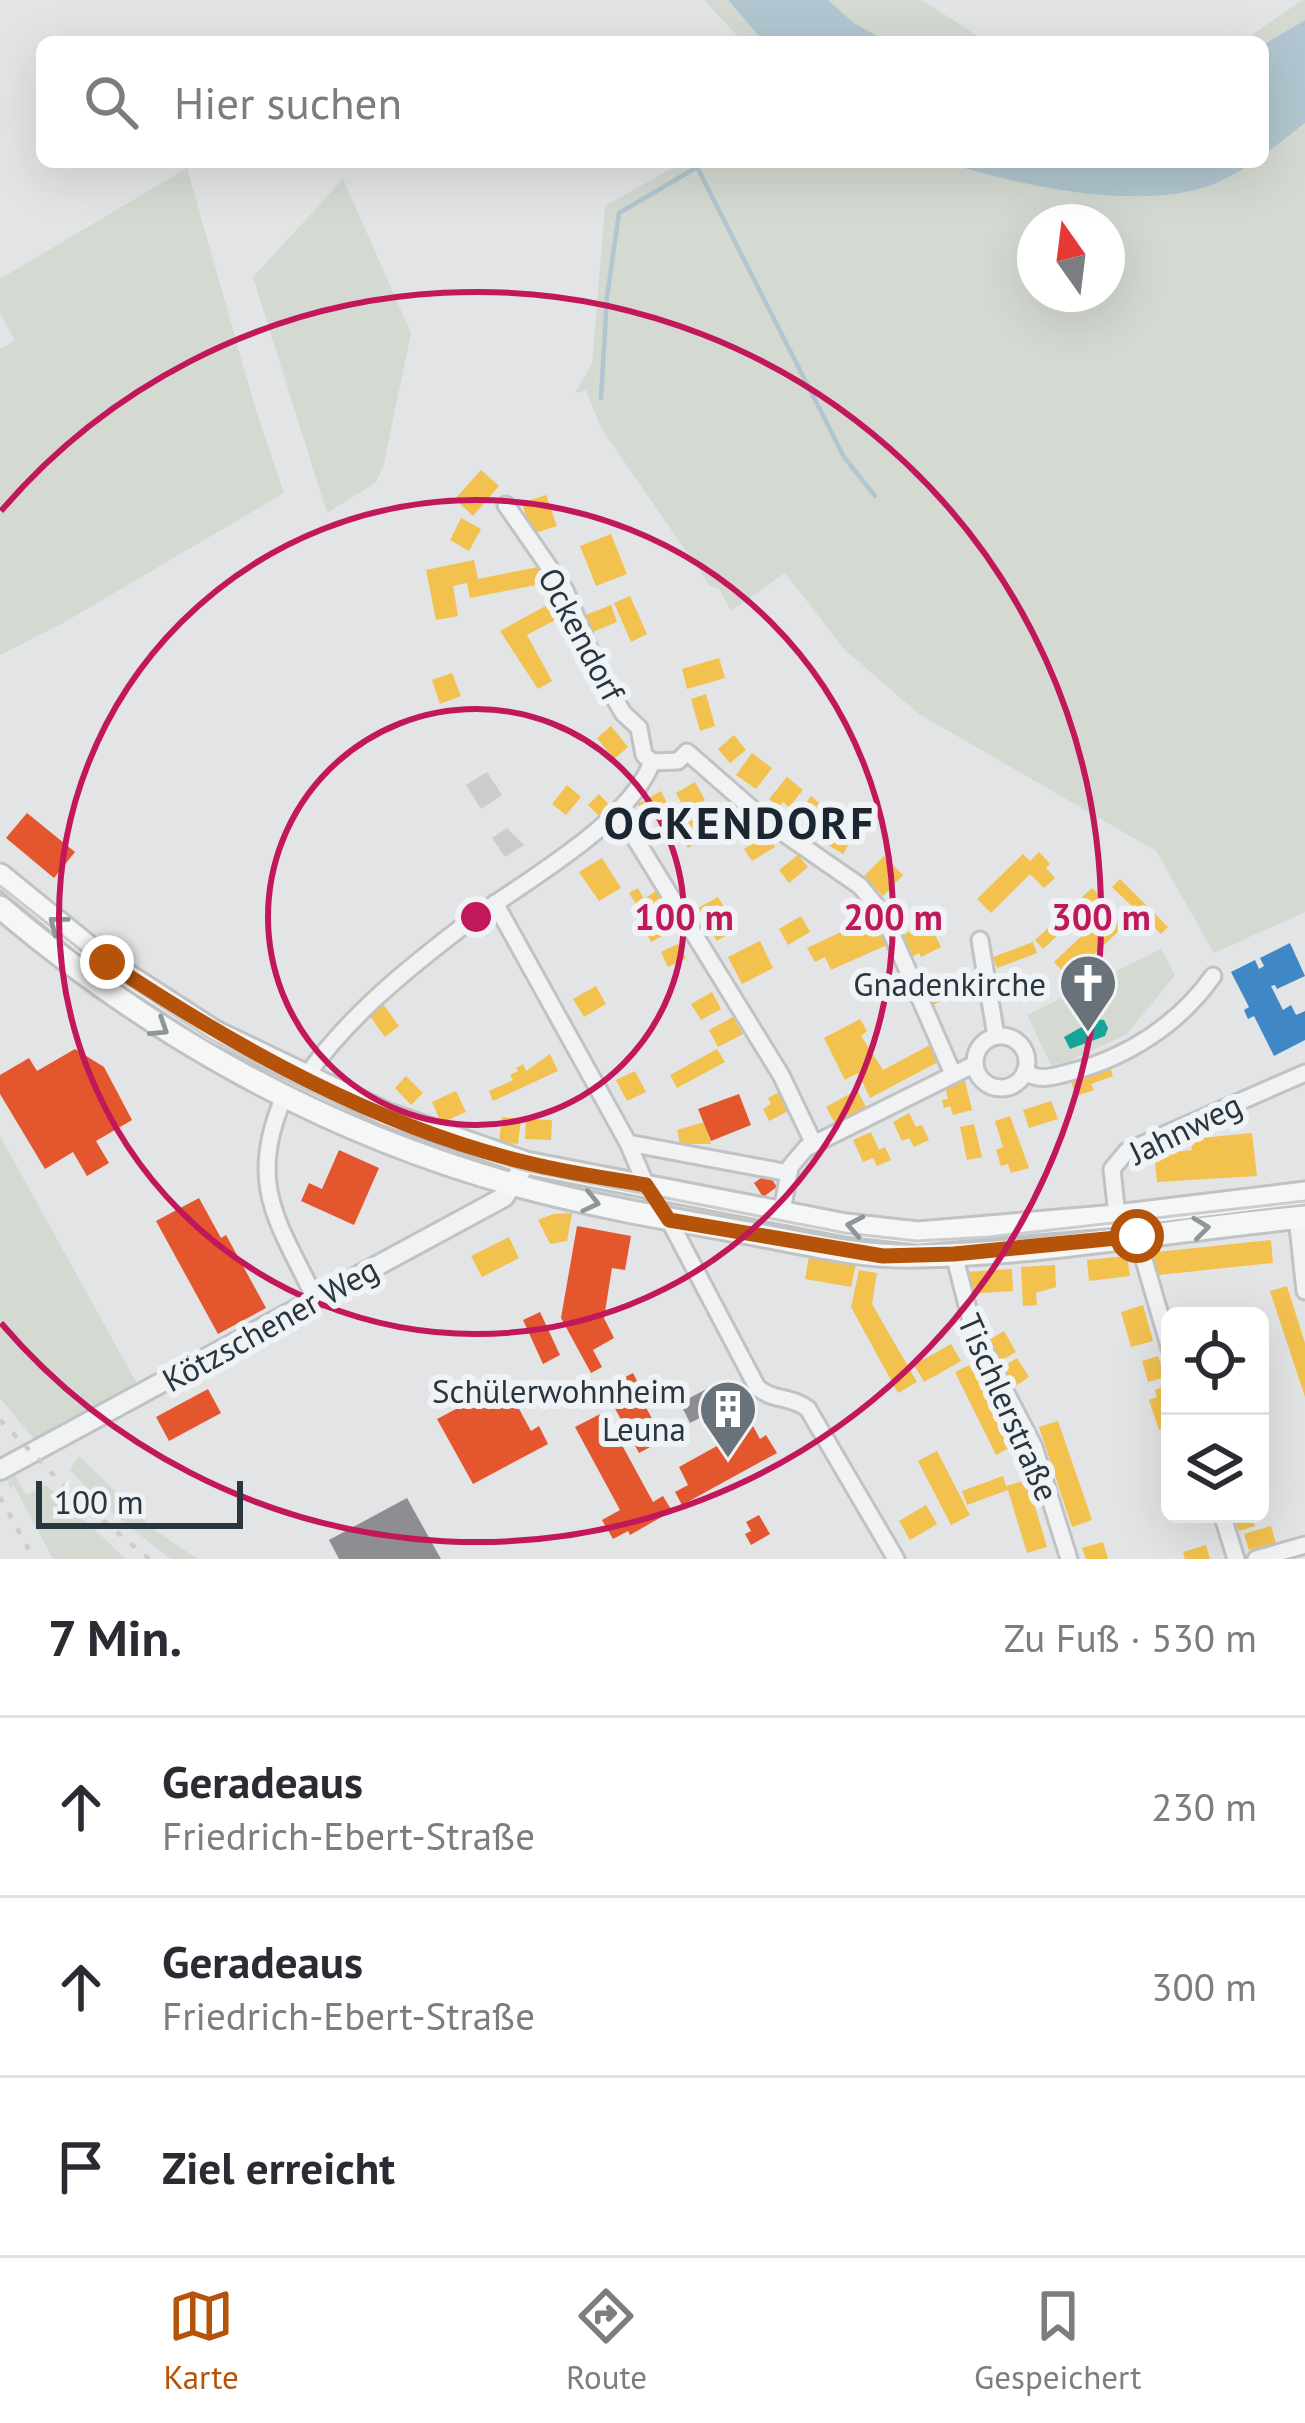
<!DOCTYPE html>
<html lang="de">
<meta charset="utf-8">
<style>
:root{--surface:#fff;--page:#f7f7f7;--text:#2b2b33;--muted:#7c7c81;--line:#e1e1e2;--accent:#b45309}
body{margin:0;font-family:"PT Sans",sans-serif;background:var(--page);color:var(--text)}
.controls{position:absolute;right:36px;bottom:36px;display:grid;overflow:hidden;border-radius:18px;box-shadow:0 12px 48px #0002}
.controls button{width:108px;height:108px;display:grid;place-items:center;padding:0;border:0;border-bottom:3px solid var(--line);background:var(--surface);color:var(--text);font:60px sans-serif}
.compass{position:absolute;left:1017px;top:204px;width:108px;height:108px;border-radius:50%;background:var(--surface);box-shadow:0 12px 48px #0002;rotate:346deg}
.scale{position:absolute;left:36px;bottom:30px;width:207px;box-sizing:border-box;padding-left:12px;border:6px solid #29353f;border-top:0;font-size:33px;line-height:42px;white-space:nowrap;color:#29353f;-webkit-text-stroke:9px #eff3f6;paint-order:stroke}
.stop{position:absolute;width:36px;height:36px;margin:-27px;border:9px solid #b45309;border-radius:50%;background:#fff}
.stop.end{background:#b45309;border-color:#fff;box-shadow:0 3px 12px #0008}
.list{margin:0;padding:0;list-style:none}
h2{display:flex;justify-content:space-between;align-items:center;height:156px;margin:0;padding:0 48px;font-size:51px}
h2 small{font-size:39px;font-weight:400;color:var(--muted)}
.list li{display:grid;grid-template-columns:78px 1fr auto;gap:36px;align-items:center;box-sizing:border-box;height:180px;padding:0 48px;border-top:3px solid var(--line)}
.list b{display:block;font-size:45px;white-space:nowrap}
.list p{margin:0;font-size:39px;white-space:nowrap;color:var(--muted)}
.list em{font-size:39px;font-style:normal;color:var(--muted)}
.icon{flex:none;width:66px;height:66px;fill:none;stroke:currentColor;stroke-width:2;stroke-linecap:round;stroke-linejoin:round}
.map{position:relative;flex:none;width:1305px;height:1559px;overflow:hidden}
.search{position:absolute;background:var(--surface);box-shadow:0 12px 48px #0002;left:36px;right:36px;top:36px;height:132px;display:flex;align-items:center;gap:30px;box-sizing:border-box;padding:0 42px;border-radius:18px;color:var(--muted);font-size:45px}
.sheet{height:696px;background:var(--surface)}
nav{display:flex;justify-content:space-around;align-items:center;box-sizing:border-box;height:168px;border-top:3px solid var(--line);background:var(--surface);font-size:33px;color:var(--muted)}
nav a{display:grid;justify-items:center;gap:6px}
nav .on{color:var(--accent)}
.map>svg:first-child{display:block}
</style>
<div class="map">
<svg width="1305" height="1559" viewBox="0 0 1305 1559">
<rect width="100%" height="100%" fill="#e2e4e6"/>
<g fill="#d4dad2" fill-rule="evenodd">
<path d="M704,0H728L764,42H743Z"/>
<path d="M828,0H922L987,42H888L854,23Z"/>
<path d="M1302,0H1305V20L1263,45L1242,42Z"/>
<path d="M1305,123V912L1214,953L1156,851L919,714L844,649L785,573L731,611L719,589L710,586L601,428L586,390L575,393L592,364L605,206L683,162H944L1027,184L1119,194L1223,181L1254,162H1263V156ZM1035,222H1107V294H1035Z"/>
<path d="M187,168L255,407L284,493L63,623L0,655V349L15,340L0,314V279Z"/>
<path d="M343,179L411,333L383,468L375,483L327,513L253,277Z"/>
<path d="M1161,949L1175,975L1127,1034L1053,1069L1027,1015Z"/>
<path d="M0,1136L136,1382L132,1390L35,1440L0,1398Z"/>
<path d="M79,1456L157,1532L198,1559H171L160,1551L104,1506L70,1470Z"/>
<path d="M15,1475L26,1495L46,1485L126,1559H53L14,1486L10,1488L7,1480Z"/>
</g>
<g fill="#b1c6d0">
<path d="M728,0H828L854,23L888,42H764Z"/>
<path d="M1305,20V123L1263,156V45Z"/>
<path d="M944,162H1254C1235,174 1217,185 1195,190C1120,208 1016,184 944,162Z"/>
</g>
<g fill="#f2c14e">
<path d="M481,470L499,486L473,516L455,499Z"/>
<path d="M546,495L557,526L532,534L522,503Z"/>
<path d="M461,518L481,529L469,551L450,540Z"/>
<path d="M611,534L627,574L596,586L580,546Z"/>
<path d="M474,560L478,579L538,567L541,584L470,598L467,583L453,586L458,616L436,620L426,570Z"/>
<path d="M630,596L647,634L631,642L614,603Z"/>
<path d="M560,598L580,635L569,642L557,619L527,635L552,681L538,689L500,631Z"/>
<path d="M611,605L617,622L590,633L583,616Z"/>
<path d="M719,658L725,678L687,689L682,669Z"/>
<path d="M452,673L461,696L440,704L432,680Z"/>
<path d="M706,694L715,726L700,731L691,699Z"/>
<path d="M611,726L628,747L614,759L597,738Z"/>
<path d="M734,735L746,750L730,763L718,749Z"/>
<path d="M752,753L772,768L756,789L736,775Z"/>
<path d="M787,777L803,790L789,807L783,802L779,807L769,799Z"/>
<path d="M695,782L705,800L686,811L676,793Z"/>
<path d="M567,785L581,797L566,815L552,804Z"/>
<path d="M661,791L670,809L648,821L638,804Z"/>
<path d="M599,794L612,808L601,818L588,805Z"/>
<path d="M811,796L828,811L815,829L797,815Z"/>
<path d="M713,809L721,823L715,826L722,838L709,845L705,838L688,848L677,828Z"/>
<path d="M835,821L855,834L843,854L822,841Z"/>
<path d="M768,834L775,847L752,861L744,849Z"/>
<path d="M1039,852L1050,864L1046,868L1055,878L1044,888L1030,874L991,913L977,899L1023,854L1030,861Z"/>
<path d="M798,855L808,867L789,883L779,870Z"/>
<path d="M884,856L903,875L883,896L864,876Z"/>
<path d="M602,858L621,888L599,901L579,872Z"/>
<path d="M1120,879L1168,927L1161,934L1112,887Z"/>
<path d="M638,888L644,899L657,890L664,901L639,909L629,893Z"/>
<path d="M1092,888L1100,896L1043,949L1035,940Z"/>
<path d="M718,897L737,929L717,941L698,908Z"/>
<path d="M865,904L885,928L881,931L889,944L831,970L825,957L815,962L807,948L862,922L854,912Z"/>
<path d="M1109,910L1124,926L1069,978L1054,962Z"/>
<path d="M801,916L810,932L788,945L779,929Z"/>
<path d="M661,919L668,933L651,942L644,927Z"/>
<path d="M929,922L941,947L921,957L919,953L911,957L901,936Z"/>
<path d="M760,941L773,968L742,984L728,957Z"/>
<path d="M1033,942L1037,953L997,968L993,957Z"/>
<path d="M678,944L686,958L668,967L661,952Z"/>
<path d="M932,981L941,1001L931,1006L921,986Z"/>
<path d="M596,986L606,1004L584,1017L573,999Z"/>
<path d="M712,992L721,1009L701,1020L691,1004Z"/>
<path d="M383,1004L399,1026L385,1037L369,1015Z"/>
<path d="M733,1017L743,1034L718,1047L709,1030Z"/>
<path d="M860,1019L867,1031L861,1036L883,1070L930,1045L938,1062L870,1098L858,1073L845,1080L824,1038Z"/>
<path d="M717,1049L725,1062L677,1088L670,1075Z"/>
<path d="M550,1054L558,1071L493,1101L489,1091L513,1080L510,1075L518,1071L516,1068L523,1064L526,1071Z"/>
<path d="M1109,1064L1113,1076L1091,1084L1094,1090L1076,1096L1070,1078Z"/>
<path d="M635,1071L646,1092L627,1101L616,1080Z"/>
<path d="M406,1076L423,1093L411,1105L395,1088Z"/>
<path d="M965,1081L972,1110L953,1115L950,1106L944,1108L942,1100L948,1099L945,1086Z"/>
<path d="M857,1090L866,1107L835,1123L826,1107Z"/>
<path d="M456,1091L466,1112L441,1123L432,1102Z"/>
<path d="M781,1091L796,1107L769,1121L763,1109L771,1104L768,1098Z"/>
<path d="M1051,1101L1058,1119L1029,1128L1023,1110Z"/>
<path d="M909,1113L916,1127L922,1125L929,1140L914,1147L909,1138L902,1141L893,1122Z"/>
<path d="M1010,1116L1029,1168L1011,1173L1008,1164L1001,1166L996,1150L1003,1147L995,1121Z"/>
<path d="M502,1117L521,1119L518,1144L499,1142Z"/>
<path d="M526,1119L552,1120L551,1140L525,1139Z"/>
<path d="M704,1122L711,1144H680L677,1130Z"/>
<path d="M974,1124L982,1157L967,1160L960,1127Z"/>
<path d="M871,1132L879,1150L885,1147L891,1160L877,1166L873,1158L863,1162L853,1140Z"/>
<path d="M1252,1133L1257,1176L1157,1182L1154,1154L1192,1150L1191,1139Z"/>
<path d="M572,1213L567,1241L550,1244L538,1220L553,1214Z"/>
<path d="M509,1237L519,1258L482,1277L471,1256Z"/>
<path d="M1271,1240L1273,1263L1149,1276L1147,1253Z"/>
<path d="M1127,1256L1130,1276L1089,1281L1087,1260Z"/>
<path d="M809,1257L856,1264L851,1287L805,1279Z"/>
<path d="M1055,1265L1056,1287L1036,1293L1037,1305L1023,1306L1021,1267Z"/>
<path d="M1012,1269L1013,1291L966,1294L965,1272Z"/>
<path d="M859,1270L877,1273L872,1304L917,1382L898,1393L851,1307Z"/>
<path d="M1287,1286L1305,1343V1397L1270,1291Z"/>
<path d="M1143,1305L1153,1341L1131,1347L1121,1312Z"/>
<path d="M1004,1331L1016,1352L999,1362L987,1341Z"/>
<path d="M951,1344L961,1361L924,1382L914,1365Z"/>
<path d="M1158,1356L1165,1377L1148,1382L1142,1361Z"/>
<path d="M1017,1358L1029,1377L1014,1387L1001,1368Z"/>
<path d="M970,1365L1011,1447L996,1455L955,1372Z"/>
<path d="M1163,1387L1170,1409L1169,1436L1166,1427L1159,1430L1149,1400L1157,1397L1155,1390Z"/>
<path d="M1058,1421L1092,1520L1072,1527L1039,1427Z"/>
<path d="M937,1451L970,1515L951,1525L918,1461Z"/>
<path d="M1003,1476L1006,1486L1027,1480L1047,1547L1027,1553L1008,1490L967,1505L962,1491Z"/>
<path d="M926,1505L937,1524L910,1540L899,1521Z"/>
<path d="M1233,1514H1251L1255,1526L1239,1531Z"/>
<path d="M1271,1526L1276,1543L1249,1550L1244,1534Z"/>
<path d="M1103,1542L1108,1559H1086L1082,1548Z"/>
<path d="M1206,1545L1210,1559H1185L1183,1552Z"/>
</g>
<g fill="#e4572e">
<path d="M27,813L75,852L54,878L6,838Z"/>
<path d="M75,1049L104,1067L132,1120L96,1141L109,1163L87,1176L73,1152L45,1169L0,1094V1075L29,1058L37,1071Z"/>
<path d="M739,1094L751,1125L711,1141L698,1109Z"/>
<path d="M339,1150L379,1168L354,1225L301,1201L309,1183L322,1189Z"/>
<path d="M768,1173L777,1187L763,1197L754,1183Z"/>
<path d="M199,1198L221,1238L226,1235L266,1308L218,1334L156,1221Z"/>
<path d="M577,1226L631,1236L625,1270L612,1268L604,1318L614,1338L593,1350L602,1367L591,1373L561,1318Z"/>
<path d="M540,1312L560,1355L543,1364L523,1320Z"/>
<path d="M633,1373L638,1383L634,1385L657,1428L663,1425L669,1437L639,1453L604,1388Z"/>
<path d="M496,1388L502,1399L511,1394L531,1431L539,1426L548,1444L473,1484L437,1419Z"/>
<path d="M208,1389L221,1413L169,1441L156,1417Z"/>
<path d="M604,1412L653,1502L663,1496L672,1511L630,1535L628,1531L613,1539L602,1520L620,1510L575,1427Z"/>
<path d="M753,1426L760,1439L766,1435L777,1453L682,1505L675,1492L688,1485L679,1467Z"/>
<path d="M759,1515L770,1534L751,1545L745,1534L751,1531L746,1522Z"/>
</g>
<path fill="#3f88c5" d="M1290,943L1305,976L1277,989L1275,985L1271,986L1283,1010L1291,1005L1296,1015L1305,1011V1040L1274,1056L1254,1016L1248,1019L1244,1010L1249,1007L1231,972L1255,960L1259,969L1264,966L1260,958Z"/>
<path fill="#17a398" d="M1096,1019L1104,1020L1108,1028L1105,1036L1070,1049L1064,1037Z"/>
<g fill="#8d8d92">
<path d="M718,1383L729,1403L690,1423L680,1403Z"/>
<path d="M407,1498L441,1559H339L329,1540Z"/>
</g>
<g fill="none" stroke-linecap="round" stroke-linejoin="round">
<g stroke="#b1c6d0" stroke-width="4.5">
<path d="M697,167L844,457L875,496"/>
<path d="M601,398L607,297L619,213L706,162"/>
</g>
</g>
<g fill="#caccce">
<path d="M487,772L502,795L481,809L466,785Z"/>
<path d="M507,828L524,845L505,857L492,838Z"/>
</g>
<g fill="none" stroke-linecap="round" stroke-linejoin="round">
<g stroke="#c0c2c4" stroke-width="21">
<g id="minor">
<path d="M506,505L565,590L597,668L623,713L639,728L644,755L652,762"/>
<path d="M652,762L678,761L687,752L766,821L860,886L883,914L953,1074"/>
<path d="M620,814L781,1075L814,1144"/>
<path d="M495,903L628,1143L646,1185L669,1220L757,1387C772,1401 792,1396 808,1409L896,1559"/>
<path d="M980,940L996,1036"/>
<circle cx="1001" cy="1062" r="26"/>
<path d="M1025,1072C1040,1082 1055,1076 1071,1072C1128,1057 1179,1024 1213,976"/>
<path d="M305,1078C346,1019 401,974 458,930C515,886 627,828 652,762"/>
<path d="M284,1097C246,1184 278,1222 316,1300"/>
<path d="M628,1143L789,1173"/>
<path d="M782,1211L790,1167L806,1148L975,1064"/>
<path d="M1117,1216L1112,1169L1127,1151L1305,1073"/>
<path d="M1297,1217L1305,1291"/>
<path d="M1137,1236L1170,1349"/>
<path d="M954,1254L973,1329L1034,1447L1069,1559"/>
<path d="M1222,1514L1236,1559"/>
<path d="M1256,1559L1305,1545"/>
</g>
</g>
<g stroke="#c0c2c4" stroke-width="24">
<path id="tertiary" d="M0,1470L504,1197L526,1163"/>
</g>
<g stroke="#c0c2c4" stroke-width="27">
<g id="secondary">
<path d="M0,875L107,962L215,1032L386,1114L526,1163L846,1225L918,1233L1117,1216L1305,1193"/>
<path d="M0,907C150,1035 324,1132 515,1185C588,1205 663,1218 737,1231C796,1241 856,1258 917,1256C1046,1254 1176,1229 1305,1217"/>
</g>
</g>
<use href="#minor" stroke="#f1f2f3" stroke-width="15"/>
<use href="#tertiary" stroke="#f1f2f3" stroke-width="18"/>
<use href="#secondary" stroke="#f5f6f6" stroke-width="21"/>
<path stroke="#caccce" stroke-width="3" d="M0,886L102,967L210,1039L328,1099L434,1141L523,1170L845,1233L917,1241L989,1237L1305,1201"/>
<g stroke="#caccce" stroke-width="4.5" stroke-dasharray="6 12" stroke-linecap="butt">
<path d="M0,1420L74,1496L149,1559"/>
<path d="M0,1497L34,1559"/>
</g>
</g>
<defs><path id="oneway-chevron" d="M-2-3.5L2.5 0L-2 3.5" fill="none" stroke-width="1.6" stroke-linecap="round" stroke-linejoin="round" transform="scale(3)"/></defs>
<g stroke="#8f969a">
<use href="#oneway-chevron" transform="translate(57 924) rotate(-142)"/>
<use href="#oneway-chevron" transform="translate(160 1028) rotate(33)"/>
<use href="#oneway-chevron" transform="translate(591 1202) rotate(13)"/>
<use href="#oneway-chevron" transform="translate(855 1226) rotate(-169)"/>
<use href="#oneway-chevron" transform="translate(1201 1228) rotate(-7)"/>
</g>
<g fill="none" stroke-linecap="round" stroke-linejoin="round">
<path stroke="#b45309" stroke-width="15" d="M107,962C235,1047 377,1127 528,1163C567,1173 607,1178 646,1185L669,1220L883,1256L954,1254L1137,1236"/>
</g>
<g fill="none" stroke="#c2185b" stroke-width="6">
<circle cx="476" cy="917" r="208"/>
<circle cx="476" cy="917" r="417"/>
<path d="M1 511A625 625 0 1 1 1 1323"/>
</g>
<defs>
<g id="church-pin" transform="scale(3)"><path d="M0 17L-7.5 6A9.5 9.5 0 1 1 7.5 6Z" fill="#6a7279" stroke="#eff3f6"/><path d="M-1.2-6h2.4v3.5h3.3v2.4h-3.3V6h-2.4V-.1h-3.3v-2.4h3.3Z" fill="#fff"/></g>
<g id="building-pin" transform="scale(3)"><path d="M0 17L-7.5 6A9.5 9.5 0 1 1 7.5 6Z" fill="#6a7279" stroke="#eff3f6"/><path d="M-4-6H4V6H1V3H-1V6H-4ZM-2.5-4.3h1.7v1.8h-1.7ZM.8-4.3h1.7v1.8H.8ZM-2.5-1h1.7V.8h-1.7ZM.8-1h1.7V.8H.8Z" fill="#fff"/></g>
</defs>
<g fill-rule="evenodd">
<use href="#church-pin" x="1088" y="983"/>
<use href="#building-pin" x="728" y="1409"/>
</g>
<g text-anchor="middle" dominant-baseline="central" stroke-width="12" stroke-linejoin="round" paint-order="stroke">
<g font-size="33" fill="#29353f" stroke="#eff3f6">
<text transform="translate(582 634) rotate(62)">Ockendorf</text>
<text transform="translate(1185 1128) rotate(-26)">Jahnweg</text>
<text transform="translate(270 1324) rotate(-29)">Kötzschener Weg</text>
<text transform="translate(1009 1407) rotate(66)">Tischlerstraße</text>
</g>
<g font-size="33" fill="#29353f" stroke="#eff3f6" text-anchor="end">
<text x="1046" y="983">Gnadenkirche</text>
<text x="686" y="1390">Schülerwohnheim<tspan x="686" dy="38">Leuna</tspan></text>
</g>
<g font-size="45" font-weight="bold" letter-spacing="3" fill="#1b2630" stroke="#eff3f6">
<text x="740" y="822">OCKENDORF</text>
</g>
</g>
<circle cx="476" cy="917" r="18" fill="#c2185b" stroke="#eff3f6" stroke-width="6"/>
<g font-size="36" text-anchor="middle" font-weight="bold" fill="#c2185b" stroke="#eff3f6" stroke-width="12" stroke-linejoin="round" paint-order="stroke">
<text x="684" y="930">100 m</text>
<text x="893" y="930">200 m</text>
<text x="1101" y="930">300 m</text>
</g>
</svg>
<div class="controls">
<button><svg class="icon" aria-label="locate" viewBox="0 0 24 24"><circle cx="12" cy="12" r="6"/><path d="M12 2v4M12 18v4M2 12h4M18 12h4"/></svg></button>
<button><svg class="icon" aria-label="layers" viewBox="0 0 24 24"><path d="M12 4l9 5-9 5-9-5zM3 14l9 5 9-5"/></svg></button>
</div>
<svg class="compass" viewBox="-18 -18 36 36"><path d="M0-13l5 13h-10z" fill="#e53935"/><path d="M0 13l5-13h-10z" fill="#7c7c81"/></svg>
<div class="scale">100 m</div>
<div class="stop" style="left:1137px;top:1236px"></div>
<div class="stop end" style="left:107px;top:962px"></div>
<div class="search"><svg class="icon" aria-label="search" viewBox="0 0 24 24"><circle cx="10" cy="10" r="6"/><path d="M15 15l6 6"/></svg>Hier suchen</div>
</div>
<section class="sheet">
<h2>7 Min.<small>Zu Fuß · 530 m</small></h2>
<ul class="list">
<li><svg class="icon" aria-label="ahead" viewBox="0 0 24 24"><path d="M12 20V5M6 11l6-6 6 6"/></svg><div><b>Geradeaus</b><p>Friedrich-Ebert-Straße</p></div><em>230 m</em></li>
<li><svg class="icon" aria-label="ahead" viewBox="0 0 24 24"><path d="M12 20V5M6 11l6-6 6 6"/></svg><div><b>Geradeaus</b><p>Friedrich-Ebert-Straße</p></div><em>300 m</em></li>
<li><svg class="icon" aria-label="arrive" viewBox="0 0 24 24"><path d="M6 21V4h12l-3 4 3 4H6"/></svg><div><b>Ziel erreicht</b></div></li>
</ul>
</section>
<nav>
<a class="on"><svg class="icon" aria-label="map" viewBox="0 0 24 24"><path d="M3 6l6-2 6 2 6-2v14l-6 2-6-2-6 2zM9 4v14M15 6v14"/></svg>Karte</a>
<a><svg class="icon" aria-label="directions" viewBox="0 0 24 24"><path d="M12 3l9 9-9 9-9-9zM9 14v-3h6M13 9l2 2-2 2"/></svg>Route</a>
<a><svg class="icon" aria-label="saved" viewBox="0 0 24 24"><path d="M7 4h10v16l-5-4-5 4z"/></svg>Gespeichert</a>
</nav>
